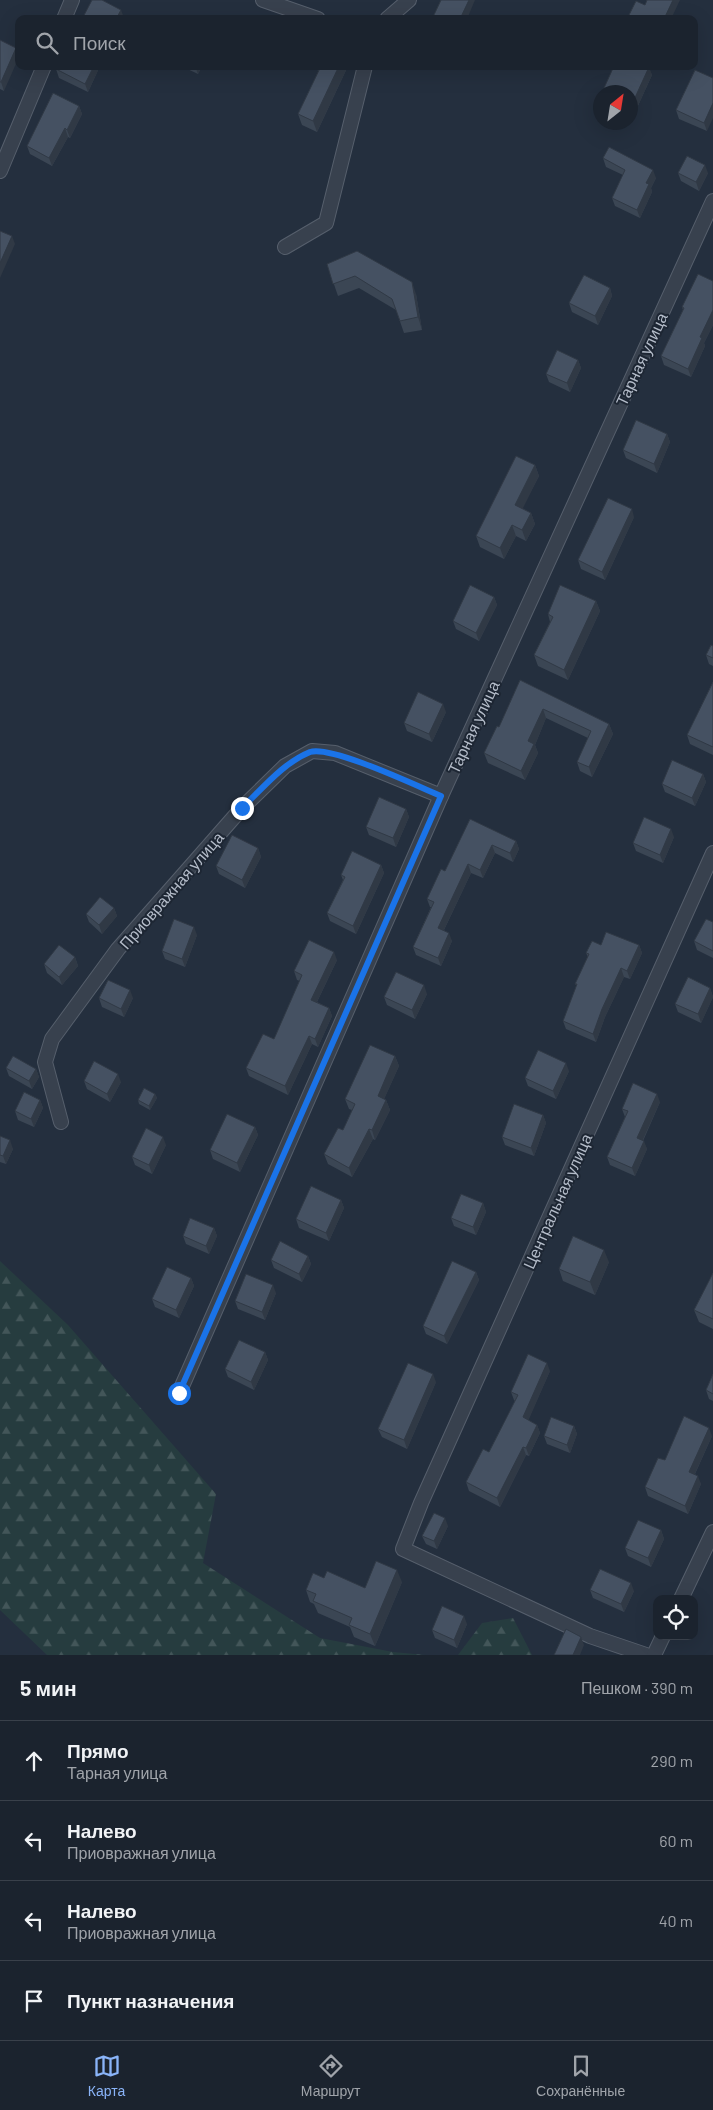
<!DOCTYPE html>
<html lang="ru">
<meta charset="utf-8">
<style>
:root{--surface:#1b232e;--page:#282f3a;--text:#f1f3f6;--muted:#a0a4aa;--line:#39404a;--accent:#8ab4f8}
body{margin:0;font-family:Barlow,sans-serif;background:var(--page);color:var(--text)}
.controls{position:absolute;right:15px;bottom:15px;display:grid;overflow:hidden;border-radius:10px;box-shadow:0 5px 20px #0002}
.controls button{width:45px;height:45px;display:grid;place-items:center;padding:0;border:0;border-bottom:1px solid var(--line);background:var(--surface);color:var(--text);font:25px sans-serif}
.compass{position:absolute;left:593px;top:85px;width:45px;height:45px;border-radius:50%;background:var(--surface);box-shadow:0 5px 20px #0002;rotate:30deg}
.stop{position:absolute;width:15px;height:15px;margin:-11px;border:4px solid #1a73e8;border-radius:50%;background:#fff}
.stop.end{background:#1a73e8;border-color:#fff;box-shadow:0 1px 5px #0008}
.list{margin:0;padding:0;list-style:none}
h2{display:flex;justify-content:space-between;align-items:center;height:65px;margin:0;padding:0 20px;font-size:21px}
h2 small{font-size:16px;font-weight:400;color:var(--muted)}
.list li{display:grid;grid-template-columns:32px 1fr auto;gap:15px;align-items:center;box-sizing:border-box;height:80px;padding:0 20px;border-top:1px solid var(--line)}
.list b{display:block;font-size:19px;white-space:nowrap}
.list p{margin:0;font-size:16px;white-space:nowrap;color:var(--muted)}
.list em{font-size:16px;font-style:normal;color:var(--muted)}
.icon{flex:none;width:28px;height:28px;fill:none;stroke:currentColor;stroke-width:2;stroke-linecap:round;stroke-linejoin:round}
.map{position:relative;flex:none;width:713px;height:1655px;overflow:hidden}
.search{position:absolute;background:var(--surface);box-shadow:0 5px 20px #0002;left:15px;right:15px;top:15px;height:55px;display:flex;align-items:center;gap:12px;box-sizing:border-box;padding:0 18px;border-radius:10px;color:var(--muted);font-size:19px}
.sheet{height:385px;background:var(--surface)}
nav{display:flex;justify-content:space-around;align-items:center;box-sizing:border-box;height:70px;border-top:1px solid var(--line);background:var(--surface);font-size:14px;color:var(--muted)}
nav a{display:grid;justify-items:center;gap:2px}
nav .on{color:var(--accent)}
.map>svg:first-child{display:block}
</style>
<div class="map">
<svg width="713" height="1655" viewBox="0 0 713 1655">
<defs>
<pattern id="forest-firs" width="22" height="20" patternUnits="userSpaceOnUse" patternTransform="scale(1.25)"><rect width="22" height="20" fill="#263c3f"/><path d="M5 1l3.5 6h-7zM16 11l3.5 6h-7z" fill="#435659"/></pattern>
</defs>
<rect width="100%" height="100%" fill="#242f3e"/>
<g fill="url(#forest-firs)">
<path d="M0,1261L68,1325L216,1494L203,1563L320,1638L393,1652L425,1655H47L0,1610Z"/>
<path d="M513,1618L532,1655H458L482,1623Z"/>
</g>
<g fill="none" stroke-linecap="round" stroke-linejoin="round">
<g stroke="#565f6c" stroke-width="16">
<g id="minor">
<path d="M263,0L318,19"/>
<path d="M64,19L72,0"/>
<path d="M387,19L409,0"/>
<path d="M0,171L44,66"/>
<path d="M285,247L326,223L365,66"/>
<path d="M61,1122L45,1062L52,1039L118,949L242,808L285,766L312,751L335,753L441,796"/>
<path d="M179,1393L441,796L713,201"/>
<path d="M681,1599L713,1532"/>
<path d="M646,1655L590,1636L403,1549L421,1503L713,853"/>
<path d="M654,1655L663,1636"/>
</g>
</g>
<use href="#minor" stroke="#38414e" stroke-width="14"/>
</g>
<g fill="#3b4654">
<path d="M0,40L4,91L0,89Z"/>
<path d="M58,66H100L88,92L59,78L56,69Z"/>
<path d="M181,66H202L198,74Z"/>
<path d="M310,66H348L317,132L302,125L298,114L319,71Z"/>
<path d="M648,67L652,75L636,110L630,107V92H606L604,88Z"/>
<path d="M695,70L707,131L679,119L676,110Z"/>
<path d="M79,106L82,114L70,138L68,137L52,166L30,154L27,146Z"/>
<path d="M603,158L656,178L651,188L652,192L640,218L615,206L612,198L623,175L606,167Z"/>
<path d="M678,173H708L699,191L681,181Z"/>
<path d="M327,264L416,294L422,330L404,333L396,310L359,288L338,296Z"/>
<path d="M713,281V325L704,343L705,346L691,377L664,365L661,356L683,310L682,307Z"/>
<path d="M610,288L612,296L598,325L572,312L569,303Z"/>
<path d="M578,360L581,368L570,392L549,382L546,374Z"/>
<path d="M667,434L670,442L657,473L626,458L623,450Z"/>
<path d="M535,465L539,476L522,508L531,513L535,524L526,541L516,536L504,559L480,547L476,536Z"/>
<path d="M634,517L605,580L581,569L578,560Z"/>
<path d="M494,597L497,605L479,641L456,629L453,621Z"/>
<path d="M596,601L600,611L568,680L538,666L534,655L550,622L548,614Z"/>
<path d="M713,646V666L709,664L706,655Z"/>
<path d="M520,680L609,724L613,734L592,777L580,771L577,762L588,738L546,718L535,745L538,753L525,780L488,763L484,753L499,727Z"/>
<path d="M713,682V755L690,744L687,735Z"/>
<path d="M446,712L432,742L407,731L404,723Z"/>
<path d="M703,774L706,782L695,806L665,792L662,784Z"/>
<path d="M406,809L409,817L396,847L369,835L366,827Z"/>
<path d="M470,819L516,841L519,849L513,862L495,853L483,878L471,873L444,930L452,941L441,966L416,955L413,947L431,907H430L427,899L445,871Z"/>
<path d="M674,837L663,863L636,851L633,843Z"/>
<path d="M258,848L261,857L245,888L219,874L216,866Z"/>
<path d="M381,865L384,873L356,934L330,921L327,913L343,880L341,875Z"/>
<path d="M114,908L117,916L102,934L89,922L86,914Z"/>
<path d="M713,922V958L697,950L694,941Z"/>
<path d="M197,935L185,967L165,959L162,951Z"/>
<path d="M601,945H639L642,953L630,979L624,977L605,1017L596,1042L566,1029L563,1021L577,986L575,984L588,957L586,953Z"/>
<path d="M75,957L78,966L62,985L47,973L44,964Z"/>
<path d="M337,960L317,1002L329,1008L332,1016L318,1047L312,1044L288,1095L249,1076L246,1068L274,1039L300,981L297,980L294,971Z"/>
<path d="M710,988L713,997L701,1023L678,1012L675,1004Z"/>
<path d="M427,994L415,1019L387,1005L384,997Z"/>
<path d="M99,998H133L124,1017L102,1007Z"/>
<path d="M395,1056L399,1066L384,1099L386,1100L390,1110L375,1140L373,1139L352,1177L328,1164L324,1154L343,1130L352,1110L349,1109L345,1099Z"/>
<path d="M6,1068L36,1069L39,1077L32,1089L9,1076Z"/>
<path d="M569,1071L556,1099L528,1086L525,1078Z"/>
<path d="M84,1081L121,1082L110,1102L87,1089Z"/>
<path d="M155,1094L157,1098L150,1110L139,1104L138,1100Z"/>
<path d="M40,1100L43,1108L34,1127L18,1120L15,1111Z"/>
<path d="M660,1102L643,1141L647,1149L635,1176L610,1165L607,1157L625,1117L622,1109Z"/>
<path d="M543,1115L546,1123L534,1156L505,1145L502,1137Z"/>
<path d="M255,1127L258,1135L240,1172L213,1159L210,1150Z"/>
<path d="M0,1136L13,1149L6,1164L0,1162Z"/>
<path d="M166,1145L152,1174L135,1165L132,1157Z"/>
<path d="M341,1200L344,1208L329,1241L299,1228L296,1219Z"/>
<path d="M483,1203L486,1212L476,1235L454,1226L451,1218Z"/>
<path d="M214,1228L217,1236L209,1254L186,1244L183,1236Z"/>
<path d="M308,1256L311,1264L302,1282L274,1268L271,1260Z"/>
<path d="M609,1262L595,1295L563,1281L559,1269Z"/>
<path d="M476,1272L479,1280L447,1344L426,1334L423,1326Z"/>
<path d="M713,1273V1329L699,1322L694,1310Z"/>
<path d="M191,1278L194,1286L179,1318L155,1307L152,1299Z"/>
<path d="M276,1293L265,1320L238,1309L235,1301Z"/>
<path d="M265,1352L268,1360L254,1390L228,1377L225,1369Z"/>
<path d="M550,1371L528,1420L537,1425L540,1433L529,1456L526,1455L500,1507L469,1491L466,1482L489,1452L515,1401L514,1400L511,1392Z"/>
<path d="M713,1374V1401L709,1399L706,1390Z"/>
<path d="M436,1382L407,1449L382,1437L378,1429Z"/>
<path d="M574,1426L577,1434L570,1453L547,1444L544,1436Z"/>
<path d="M712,1436L695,1474L701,1484L688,1514L648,1496L645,1487L665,1460Z"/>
<path d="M448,1526L437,1549L426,1544L422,1536Z"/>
<path d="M661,1530L664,1539L651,1567L628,1556L625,1548Z"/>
<path d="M324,1578L365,1588L402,1582L375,1646L354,1637L350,1627L318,1613L314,1604L310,1602L306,1590Z"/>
<path d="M590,1590L634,1591L624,1612L593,1598Z"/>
<path d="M467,1624L457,1648L435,1638L432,1630Z"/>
</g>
<g fill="#303945">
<path d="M469,0H475L467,19H460Z"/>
<path d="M673,0H680L671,19H664Z"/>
<path d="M121,10L124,18L123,19H116Z"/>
<path d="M16,48L19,54V57L4,91L1,82Z"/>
<path d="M94,66H100L88,92L85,84Z"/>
<path d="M195,66H202L198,74Z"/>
<path d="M339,66H348L317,132L313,121Z"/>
<path d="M649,67L652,75L636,110L633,102Z"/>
<path d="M713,103V118L707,131L704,123Z"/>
<path d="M79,106L82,114L70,138L67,130Z"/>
<path d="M65,128L68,137L52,166L49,158Z"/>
<path d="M705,165L708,173L699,191L696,182Z"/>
<path d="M653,170L656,178L651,188L652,192L640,218L637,210L646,183Z"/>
<path d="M12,236L15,244L0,278V263Z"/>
<path d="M412,282L416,294L422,330L418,317Z"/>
<path d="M610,288L612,296L598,325L595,316Z"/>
<path d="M713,310V325L704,343L705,346L691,377L688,369L700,337Z"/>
<path d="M578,360L581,368L570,392L567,383Z"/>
<path d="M667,434L670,442L657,473L654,464Z"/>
<path d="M535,465L539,476L519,516L515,505Z"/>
<path d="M632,509L634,517L605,580L602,572Z"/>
<path d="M531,513L535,524L526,541L522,530Z"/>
<path d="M512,525L516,536L504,559L500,548Z"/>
<path d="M494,597L497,605L479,641L476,633Z"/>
<path d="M596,601L600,611L568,680L564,670Z"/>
<path d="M443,704L446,712L432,742L429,734Z"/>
<path d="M543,709L546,718L535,745L538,753L525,780L521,771L528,741Z"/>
<path d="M609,724L613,734L592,777L589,767Z"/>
<path d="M703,774L706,782L695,806L692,798Z"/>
<path d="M406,809L409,817L396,847L393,838Z"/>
<path d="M671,829L674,837L663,863L660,855Z"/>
<path d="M516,841L519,849L513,862L510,853Z"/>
<path d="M492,845L495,853L483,878L480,870Z"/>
<path d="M258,848L261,857L245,888L242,880Z"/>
<path d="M468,864L471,873L441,936L438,928Z"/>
<path d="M381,865L384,873L356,934L353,926Z"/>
<path d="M114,908L117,916L102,934L99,925Z"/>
<path d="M194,927L197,935L185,967L182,959Z"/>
<path d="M449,933L452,941L441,966L438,958Z"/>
<path d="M639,945L642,953L630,979L627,971Z"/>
<path d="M334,952L337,960L314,1008L311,1000Z"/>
<path d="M75,957L78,966L62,985L59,977Z"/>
<path d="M621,968L624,977L605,1017L596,1042L593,1034L602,1009Z"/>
<path d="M424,985L427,994L415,1019L412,1010Z"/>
<path d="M710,988L713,997L701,1023L698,1014Z"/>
<path d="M130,990L133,998L124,1017L121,1009Z"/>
<path d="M329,1008L332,1016L318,1047L315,1039Z"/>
<path d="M309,1036L312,1044L288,1095L285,1086Z"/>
<path d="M395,1056L399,1066L381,1106L378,1096Z"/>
<path d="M566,1063L569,1071L556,1099L553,1091Z"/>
<path d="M36,1069L39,1077L32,1089L29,1081Z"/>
<path d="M118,1074L121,1082L110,1102L107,1094Z"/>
<path d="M155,1094L157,1098L150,1110L149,1106Z"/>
<path d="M657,1094L660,1102L640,1146L637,1138Z"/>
<path d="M40,1100L43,1108L34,1127L31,1119Z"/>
<path d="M386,1100L390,1110L375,1140L372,1130Z"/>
<path d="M543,1115L546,1123L534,1156L531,1148Z"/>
<path d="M255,1127L258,1135L240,1172L237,1163Z"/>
<path d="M369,1129L373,1139L352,1177L349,1168Z"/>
<path d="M163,1137L166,1145L152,1174L149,1165Z"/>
<path d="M10,1140L13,1149L6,1164L3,1156Z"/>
<path d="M644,1141L647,1149L635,1176L632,1168Z"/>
<path d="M341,1200L344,1208L329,1241L326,1233Z"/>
<path d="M483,1203L486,1212L476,1235L473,1227Z"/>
<path d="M214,1228L217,1236L209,1254L206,1246Z"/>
<path d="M604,1250L609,1262L595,1295L590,1282Z"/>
<path d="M308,1256L311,1264L302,1282L299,1274Z"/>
<path d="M476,1272L479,1280L447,1344L444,1336Z"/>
<path d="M191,1278L194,1286L179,1318L176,1310Z"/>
<path d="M273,1285L276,1293L265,1320L262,1312Z"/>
<path d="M265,1352L268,1360L254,1390L251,1382Z"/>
<path d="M547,1363L550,1371L526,1426L523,1417Z"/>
<path d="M433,1374L436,1382L407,1449L404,1440Z"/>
<path d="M537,1425L540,1433L529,1456L526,1448Z"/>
<path d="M574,1426L577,1434L570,1453L567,1445Z"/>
<path d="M709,1428L712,1436L692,1480L689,1472Z"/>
<path d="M523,1447L526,1455L500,1507L497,1498Z"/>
<path d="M698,1476L701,1484L688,1514L685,1506Z"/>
<path d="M445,1518L448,1526L437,1549L434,1541Z"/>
<path d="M661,1530L664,1539L651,1567L648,1558Z"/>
<path d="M397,1570L402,1582L375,1646L370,1634Z"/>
<path d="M631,1583L634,1591L624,1612L621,1604Z"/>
<path d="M464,1616L467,1624L457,1648L454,1640Z"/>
<path d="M581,1637L584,1645L580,1655H573Z"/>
</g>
<g fill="#455162" stroke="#303945">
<path d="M92,0H102L121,10L116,19H82Z"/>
<path d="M441,0H469L460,19H432Z"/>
<path d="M647,0H673L664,19H627L636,1L645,5Z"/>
<path d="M0,40L16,48L1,82H0Z"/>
<path d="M58,66H94L85,84L56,69Z"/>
<path d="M321,66H339L313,121L298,114Z"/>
<path d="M614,66H647L649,67L633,102L630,101V92H613L604,88Z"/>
<path d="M695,70L713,78V103L704,123L676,110Z"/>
<path d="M53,93L79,106L67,130L65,128L49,158L27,146Z"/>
<path d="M609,147L653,170L646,183L649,184L637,210L612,198L625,170L603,158Z"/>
<path d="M687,156L705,165L696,182L678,173Z"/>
<path d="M0,231L12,236L0,263Z"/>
<path d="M357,251L412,282L418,317L400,321L392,299L355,276L333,284L327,264Z"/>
<path d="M698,274L713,281V310L700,337L702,338L688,369L661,356L684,308L682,307Z"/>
<path d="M584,275L610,288L595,316L569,303Z"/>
<path d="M557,350L578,360L567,383L546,374Z"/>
<path d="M636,420L667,434L654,464L623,450Z"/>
<path d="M516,456L535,465L515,505L531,513L522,530L512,525L500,548L476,536Z"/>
<path d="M608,498L632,509L602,572L578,560Z"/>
<path d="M470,585L494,597L476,633L453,621Z"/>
<path d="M560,585L596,601L564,670L534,655L553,617L548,614Z"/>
<path d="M711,645L713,646V658L706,655Z"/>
<path d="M520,680L609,724L589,767L577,762L591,731L543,709L528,741L534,744L521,771L484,753L497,726L499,727Z"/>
<path d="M713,682V747L687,735Z"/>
<path d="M418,692L443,704L429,734L404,723Z"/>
<path d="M672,760L703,774L692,798L662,784Z"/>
<path d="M379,797L406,809L393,838L366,827Z"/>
<path d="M644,817L671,829L660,855L633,843Z"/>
<path d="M470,819L516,841L510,853L492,845L480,870L468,864L438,928L449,933L438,958L413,947L434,902L427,899L441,869L445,871Z"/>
<path d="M232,835L258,848L242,880L216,866Z"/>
<path d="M352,851L381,865L353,926L327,913L345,877L341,875Z"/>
<path d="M100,897L114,908L99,925L86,914Z"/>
<path d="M174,919L194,927L182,959L162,951Z"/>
<path d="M706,919L713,922V951L694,941Z"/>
<path d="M606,932L639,945L627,971L621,968L602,1009L593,1034L563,1021L577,984H575L589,954L586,953L592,941L601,945Z"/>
<path d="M309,940L334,952L311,1000L329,1008L315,1039L309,1036L285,1086L246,1068L263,1034L274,1039L302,975L294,971Z"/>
<path d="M59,945L75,957L59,977L44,964Z"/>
<path d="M396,972L424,985L412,1010L384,997Z"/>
<path d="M688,977L710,988L698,1014L675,1004Z"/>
<path d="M108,980L130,990L121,1009L99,998Z"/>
<path d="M370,1045L395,1056L378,1096L386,1100L372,1130L369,1129L349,1168L324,1154L338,1128L343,1130L355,1104L345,1099Z"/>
<path d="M538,1050L566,1063L553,1091L525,1078Z"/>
<path d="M13,1056L36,1069L29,1081L6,1068Z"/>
<path d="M94,1061L118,1074L107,1094L84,1081Z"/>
<path d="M633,1083L657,1094L637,1138L644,1141L632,1168L607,1157L628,1111L622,1109Z"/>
<path d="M144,1088L155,1094L149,1106L138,1100Z"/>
<path d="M24,1092L40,1100L31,1119L15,1111Z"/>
<path d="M514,1104L543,1115L531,1148L502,1137Z"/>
<path d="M227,1114L255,1127L237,1163L210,1150Z"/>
<path d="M146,1128L163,1137L149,1165L132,1157Z"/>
<path d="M0,1136L10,1140L3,1156L0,1155Z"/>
<path d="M311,1186L341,1200L326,1233L296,1219Z"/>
<path d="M461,1194L483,1203L473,1227L451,1218Z"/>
<path d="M190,1218L214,1228L206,1246L183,1236Z"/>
<path d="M573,1236L604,1250L590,1282L559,1269Z"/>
<path d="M280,1241L308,1256L299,1274L271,1260Z"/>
<path d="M452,1261L476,1272L444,1336L423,1326Z"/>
<path d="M167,1267L191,1278L176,1310L152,1299Z"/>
<path d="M713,1273V1319L694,1310Z"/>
<path d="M246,1274L273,1285L262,1312L235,1301Z"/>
<path d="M239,1340L265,1352L251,1382L225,1369Z"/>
<path d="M528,1354L547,1363L523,1417L537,1425L526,1448L523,1447L497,1498L466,1482L483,1449L489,1452L518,1395L511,1392Z"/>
<path d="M408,1363L433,1374L404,1440L378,1429Z"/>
<path d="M713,1374V1394L706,1390Z"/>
<path d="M684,1416L709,1428L689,1472L698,1476L685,1506L645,1487L658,1458L665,1460Z"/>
<path d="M551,1417L574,1426L567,1445L544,1436Z"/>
<path d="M434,1513L445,1518L434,1541L422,1536Z"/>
<path d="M638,1520L661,1530L648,1558L625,1548Z"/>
<path d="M376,1561L397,1570L370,1634L349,1625L352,1618L313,1601L316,1594L306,1590L313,1573L324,1578L327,1571L365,1588Z"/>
<path d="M600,1569L631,1583L621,1604L590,1590Z"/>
<path d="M442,1606L464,1616L454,1640L432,1630Z"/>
<path d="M566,1629L581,1637L573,1655H554Z"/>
</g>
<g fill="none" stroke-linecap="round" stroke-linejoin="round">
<path stroke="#1a73e8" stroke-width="6" d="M179,1393L441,796C417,786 331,745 310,752C283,763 263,788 242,808"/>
</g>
<g text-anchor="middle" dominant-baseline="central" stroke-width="4" stroke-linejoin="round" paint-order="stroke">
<g font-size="16" fill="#b4bcc9" stroke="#1d2633">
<text transform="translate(641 359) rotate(-65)">Тарная улица</text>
<text transform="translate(473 727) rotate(-65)">Тарная улица</text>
<text transform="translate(171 890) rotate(-49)">Приовражная улица</text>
<text transform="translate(557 1201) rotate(-66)">Центральная улица</text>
</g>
</g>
</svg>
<div class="controls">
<button><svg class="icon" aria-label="locate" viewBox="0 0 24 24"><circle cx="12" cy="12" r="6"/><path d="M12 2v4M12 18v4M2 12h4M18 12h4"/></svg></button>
</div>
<svg class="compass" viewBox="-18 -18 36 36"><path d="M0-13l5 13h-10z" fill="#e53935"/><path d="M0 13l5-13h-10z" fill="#a0a4aa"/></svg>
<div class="stop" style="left:179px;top:1393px"></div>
<div class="stop end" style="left:242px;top:808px"></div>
<div class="search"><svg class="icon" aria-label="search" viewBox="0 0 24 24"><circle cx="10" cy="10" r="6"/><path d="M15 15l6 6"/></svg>Поиск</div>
</div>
<section class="sheet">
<h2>5 мин<small>Пешком · 390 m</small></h2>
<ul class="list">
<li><svg class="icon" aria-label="ahead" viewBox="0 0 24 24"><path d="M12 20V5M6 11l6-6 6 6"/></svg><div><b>Прямо</b><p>Тарная улица</p></div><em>290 m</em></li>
<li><svg class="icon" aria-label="left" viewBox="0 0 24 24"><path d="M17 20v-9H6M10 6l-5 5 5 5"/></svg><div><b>Налево</b><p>Приовражная улица</p></div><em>60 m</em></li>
<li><svg class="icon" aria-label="left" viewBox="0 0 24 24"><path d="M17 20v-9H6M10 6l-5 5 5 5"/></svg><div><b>Налево</b><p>Приовражная улица</p></div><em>40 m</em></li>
<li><svg class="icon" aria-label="arrive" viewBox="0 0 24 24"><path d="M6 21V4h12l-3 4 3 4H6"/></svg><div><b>Пункт назначения</b></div></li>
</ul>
</section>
<nav>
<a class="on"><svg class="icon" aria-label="map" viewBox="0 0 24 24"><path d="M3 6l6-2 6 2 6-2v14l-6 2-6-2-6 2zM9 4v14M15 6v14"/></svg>Карта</a>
<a><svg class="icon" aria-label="directions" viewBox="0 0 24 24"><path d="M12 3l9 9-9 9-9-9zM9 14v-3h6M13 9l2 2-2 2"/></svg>Маршрут</a>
<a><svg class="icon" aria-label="saved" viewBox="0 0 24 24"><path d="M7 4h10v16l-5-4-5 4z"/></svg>Сохранённые</a>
</nav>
